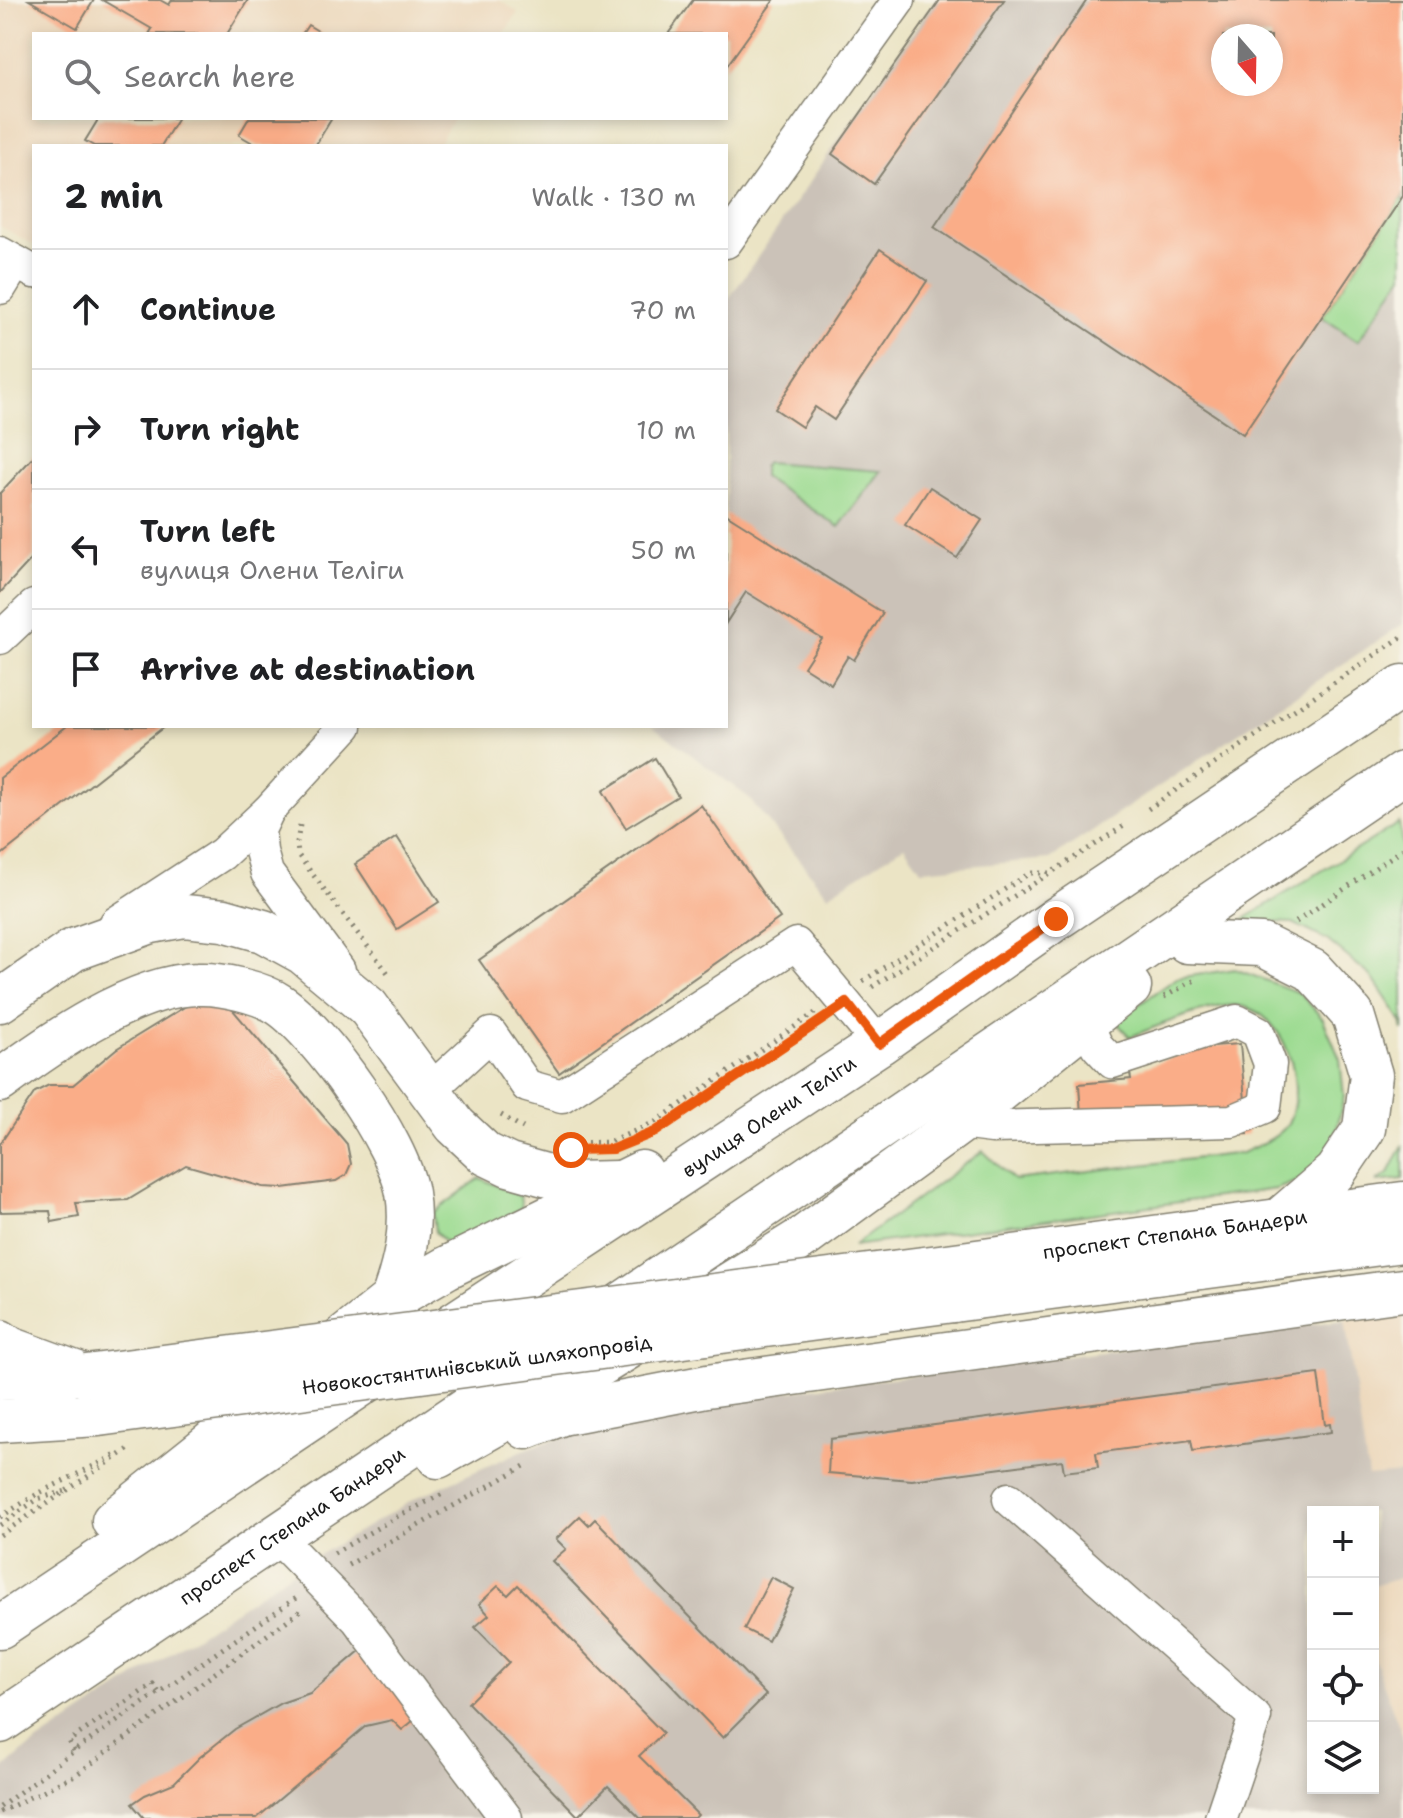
<!DOCTYPE html>
<meta charset="utf-8">
<style>
:root{--surface:#fff;--page:#f6f6f6;--text:#202124;--muted:#757577;--line:#e0e0e0}
body{margin:0;font-family:"Shantell Sans",sans-serif;background:var(--page);color:var(--text)}
.controls{position:absolute;right:24px;bottom:24px;display:grid;overflow:hidden;border-radius:0px;box-shadow:0 4px 12px #0003}
.controls button{width:72px;height:72px;display:grid;place-items:center;padding:0;border:0;border-bottom:2px solid var(--line);background:var(--surface);color:var(--text);font:40px sans-serif}
.compass{position:absolute;left:1211px;top:24px;width:72px;height:72px;border-radius:50%;background:var(--surface);box-shadow:0 4px 12px #0003;rotate:160deg}
.stop{position:absolute;width:24px;height:24px;margin:-18px;border:6px solid #ea580c;border-radius:50%;background:#fff}
.stop.end{background:#ea580c;border-color:#fff;box-shadow:0 2px 8px #0008}
.list{margin:0;padding:0;list-style:none}
h2{display:flex;justify-content:space-between;align-items:center;height:104px;margin:0;padding:0 32px;font-size:34px}
h2 small{font-size:26px;font-weight:400;color:var(--muted)}
.list li{display:grid;grid-template-columns:52px 1fr auto;gap:24px;align-items:center;box-sizing:border-box;height:120px;padding:0 32px;border-top:2px solid var(--line)}
.list b{display:block;font-size:30px;white-space:nowrap}
.list p{margin:0;font-size:26px;white-space:nowrap;color:var(--muted)}
.list em{font-size:26px;font-style:normal;color:var(--muted)}
.icon{flex:none;width:44px;height:44px;fill:none;stroke:currentColor;stroke-width:2;stroke-linecap:round;stroke-linejoin:round}
.map{position:relative;flex:none;width:1403px;height:1818px;overflow:hidden}
.search{position:absolute;background:var(--surface);box-shadow:0 4px 12px #0003;left:32px;top:32px;width:696px;height:88px;display:flex;align-items:center;gap:20px;box-sizing:border-box;padding:0 28px;border-radius:0px;color:var(--muted);font-size:30px}
.panel{position:absolute;background:var(--surface);box-shadow:0 4px 12px #0003;left:32px;top:144px;width:696px;height:584px;border-radius:0px}
.map>svg:first-child{display:block}
</style>
<div class="map">
<svg width="1403" height="1818" viewBox="0 0 1403 1818">
<rect width="100%" height="100%" fill="#f7f3e8"/>
<filter id="ink" filterUnits="userSpaceOnUse"><feTurbulence type="fractalNoise" baseFrequency=".0125" numOctaves="2"/><feDisplacementMap in="SourceGraphic" scale="16" xChannelSelector="R" yChannelSelector="G"/><feConvolveMatrix kernelMatrix="1 2 1 2 8 2 1 2 1" color-interpolation-filters="sRGB"/></filter>
<filter id="wash" filterUnits="userSpaceOnUse"><feTurbulence type="fractalNoise" baseFrequency=".006" numOctaves="4" result="noise"/><feDisplacementMap in="SourceGraphic" scale="32" xChannelSelector="R" yChannelSelector="G"/><feGaussianBlur stdDeviation="1.8" result="paint"/><feColorMatrix in="noise" values="0 0 0 0 0 0 0 0 0 0 0 0 0 0 0 0 0 1.4 0 .05"/><feComposite in="paint" operator="in"/></filter>
<g filter="url(#wash)">
<rect width="100%" height="100%" fill="#ebe4c5"/>
<g fill="#ecd7ba">
<path d="M0,0H499L518,12L504,34H34V118H454L437,146H34V245L0,226Z"/>
<path d="M1403,1312V1473L1368,1477L1345,1320Z"/>
<path d="M1403,1577V1737L1373,1656V1586Z"/>
</g>
<g fill="#cbc2b8" fill-rule="evenodd">
<path d="M935,0H1403V624L1050,859L921,870L904,846L828,895L748,797L653,726H726V303ZM1223,36H1271V84H1223Z"/>
<path d="M1345,1320L1368,1476L1403,1473V1577L1373,1586V1512H1313V1788H1373V1656L1403,1737V1818H0V1772L23,1752L310,1560L420,1496L528,1448L656,1408Z"/>
</g>
<g fill="#9cdb91" stroke="#5c7c56" stroke-width="2">
<path d="M1403,196V275L1358,341L1322,317Z"/>
<path d="M767,462L881,471L839,527L763,477V466Z"/>
<path d="M1399,823L1403,851V1030L1401,1021L1371,976L1327,940L1293,923L1241,921Z"/>
<path d="M1235,969L1300,993L1323,1019L1340,1059L1344,1096L1335,1137L1313,1175L1277,1189L853,1246L983,1151L1014,1180L1242,1153C1256,1146 1280,1138 1288,1123C1307,1086 1286,1014 1241,1006C1216,1001 1154,1027 1130,1037L1115,1021L1177,978Z"/>
<path d="M1403,1145V1179L1376,1182L1389,1173Z"/>
<path d="M480,1178L520,1196L522,1208L449,1246L435,1232L433,1213Z"/>
</g>
<g id="blocks">
<g fill="#faad88" fill-rule="evenodd">
<path d="M29,0H94L77,28Z"/>
<path d="M102,0H160L169,5L172,0H248L227,34H149L152,29Z"/>
<path d="M693,0H774L726,67V34H668Z"/>
<path d="M940,0H1004L874,184L832,154Z"/>
<path d="M1087,0H1403V196L1243,434L934,227ZM1223,36H1271V84H1223Z"/>
<path d="M308,25L323,34H302Z"/>
<path d="M99,118H178L161,146H94L85,141Z"/>
<path d="M249,118H332L315,146H258L239,135Z"/>
<path d="M880,249L927,281L834,420L815,407L802,427L775,409Z"/>
<path d="M34,456V556L0,593V493Z"/>
<path d="M930,487L982,520L957,558L905,525Z"/>
<path d="M726,514L883,613L854,660L848,656L831,684L804,667L822,639L746,592L726,623Z"/>
<path d="M67,726H165L0,856V778Z"/>
<path d="M655,758L678,796L626,828L603,791Z"/>
<path d="M701,805L780,918L559,1073L479,960Z"/>
<path d="M397,837L439,902L397,929L355,864Z"/>
<path d="M212,1001L233,1010L347,1144L351,1164L346,1175L336,1181L283,1188L263,1187L186,1165L128,1200L76,1203L79,1217L52,1222L50,1211L0,1212V1144L35,1092L49,1085H73L116,1049L191,1003Z"/>
<path d="M1240,1044L1248,1134L1206,1138L1132,1121L1081,1115L1079,1084L1131,1079L1130,1073L1199,1047Z"/>
<path d="M1318,1374L1325,1425L1330,1424L1331,1432L1193,1451L1191,1440L1096,1453L1098,1468L1064,1472L1062,1460L912,1480L828,1473L830,1439Z"/>
<path d="M580,1516L589,1525L595,1519L766,1695L723,1738L552,1561L566,1549L556,1539Z"/>
<path d="M771,1577L794,1589L768,1641L744,1629Z"/>
<path d="M518,1585L663,1733L639,1756L698,1815L695,1818H640L608,1786L578,1816L468,1703L509,1662L475,1627L489,1615L479,1604L498,1586L508,1595Z"/>
<path d="M367,1645L420,1715L402,1730L392,1720L366,1726L257,1818H144L132,1804L145,1795L174,1783L200,1757L235,1729L281,1703L310,1693Z"/>
</g>
</g>
</g>
<g filter="url(#ink)">
<use href="#blocks" fill-opacity="0" stroke="#848070" stroke-width="2"/>
<g fill="none" stroke-linecap="round" stroke-linejoin="round">
<g stroke="#848070" stroke-width="35">
<g id="minor">
<path d="M726,242L899,0"/>
<path d="M0,253L34,272"/>
<path d="M0,288L16,262"/>
<path d="M0,638L34,606"/>
<path d="M268,811L259,830L261,851L267,873L339,970"/>
<path d="M116,923L222,854L268,811L346,726"/>
<path d="M428,1092L491,1034L527,1086L562,1096L796,944L879,1044"/>
<path d="M960,1123L992,1127L1232,1121L1265,1107L1270,1064L1258,1032L1237,1021L1112,1062L1097,1046L1086,1023"/>
<path d="M1009,1499L1255,1717L1221,1818"/>
<path d="M276,1536L357,1619L506,1818"/>
</g>
</g>
<g stroke="#848070" stroke-width="45">
<g id="major">
<path d="M1187,942L1262,945L1312,970L1353,1015L1371,1075L1364,1129L1335,1172L1278,1221"/>
<path d="M0,1001L73,950L151,922L184,916L224,920L263,931L303,953L368,1007L455,1125L486,1154L509,1165L574,1183L617,1182"/>
<path d="M0,1081C51,1043 134,985 198,984C221,983 261,992 280,1005C321,1033 399,1143 407,1193C413,1229 404,1265 392,1299"/>
<path id="s1" d="M947,1265L1403,1203"/>
<path d="M707,1298L804,1237L960,1123L1130,987"/>
<path d="M953,1301L1403,1241"/>
<path d="M608,1313L1403,773"/>
<path id="s2" d="M438,1334L879,1044L1056,919L1403,686"/>
<path d="M0,1341L10,1348L86,1376"/>
<path d="M0,1379L65,1377"/>
<path d="M0,1421L98,1415"/>
<path d="M526,1428L562,1414L707,1386L1403,1290"/>
<path d="M438,1457L594,1369L641,1340"/>
<path d="M113,1521L392,1299L446,1268L642,1172"/>
<path d="M0,1627L379,1373"/>
<path id="s3" d="M0,1722L553,1350"/>
</g>
</g>
<g stroke="#848070" stroke-width="5" stroke-dasharray="2 6" stroke-linecap="butt">
<path d="M1148,809L1403,636"/>
<path d="M300,825L297,842L298,855L388,973"/>
<path d="M1296,922L1403,849"/>
<path d="M863,981L1030,873H1049"/>
<path d="M872,987L1127,824"/>
<path d="M1164,997L1197,979"/>
<path d="M501,1115L523,1128"/>
<path d="M645,1136L655,1132L820,1021"/>
<path d="M571,1143L610,1142L655,1122L815,1013"/>
<path d="M0,1517L39,1493L118,1454"/>
<path d="M0,1525L38,1499L66,1491"/>
<path d="M0,1535L129,1449"/>
<path d="M334,1553L398,1516L445,1493"/>
<path d="M348,1565L528,1464"/>
<path d="M74,1751L69,1741L153,1684L160,1694"/>
<path d="M0,1807L74,1751L296,1598"/>
<path d="M0,1812L77,1774L304,1608"/>
</g>
<use href="#minor" stroke="#fff" stroke-width="32"/>
<use href="#major" stroke="#fff" stroke-width="42"/>
<g stroke="#848070" stroke-width="45" stroke-linecap="butt">
<g id="major-bridge">
<path d="M86,1376L947,1265"/>
<path id="s4" d="M98,1415L953,1301"/>
</g>
</g>
<use href="#major-bridge" stroke="#fff" stroke-width="42"/>
</g>
</g>
<g fill="none" stroke-linecap="round" stroke-linejoin="round" filter="url(#ink)">
<path stroke="#ea580c" stroke-width="10" d="M571,1150L613,1149L655,1132L847,1003L879,1044L1056,919"/>
</g>
<g text-anchor="middle" dominant-baseline="central" stroke-width="8" stroke-linejoin="round" paint-order="stroke">
<g font-size="20" fill="#1c1c1c" stroke="#f7f3e8">
<text stroke="none"><textPath href="#s2" startOffset="396">вулиця Олени Теліги</textPath></text>
<text stroke="none"><textPath href="#s1" startOffset="230">проспект Степана Бандери</textPath></text>
<text stroke="none"><textPath href="#s4" startOffset="382">Новокостянтинівський шляхопровід</textPath></text>
<text stroke="none"><textPath href="#s3" startOffset="352">проспект Степана Бандери</textPath></text>
</g>
</g>
</svg>
<div class="controls">
<button>+</button>
<button>−</button>
<button><svg class="icon" aria-label="locate" viewBox="0 0 24 24"><circle cx="12" cy="12" r="6"/><path d="M12 2v4M12 18v4M2 12h4M18 12h4"/></svg></button>
<button><svg class="icon" aria-label="layers" viewBox="0 0 24 24"><path d="M12 4l9 5-9 5-9-5zM3 14l9 5 9-5"/></svg></button>
</div>
<svg class="compass" viewBox="-18 -18 36 36"><path d="M0-13l5 13h-10z" fill="#e53935"/><path d="M0 13l5-13h-10z" fill="#757577"/></svg>
<div class="stop" style="left:571px;top:1150px"></div>
<div class="stop end" style="left:1056px;top:919px"></div>
<div class="search"><svg class="icon" aria-label="search" viewBox="0 0 24 24"><circle cx="10" cy="10" r="6"/><path d="M15 15l6 6"/></svg>Search here</div>
<section class="panel">
<h2>2 min<small>Walk · 130 m</small></h2>
<ul class="list">
<li><svg class="icon" aria-label="ahead" viewBox="0 0 24 24"><path d="M12 20V5M6 11l6-6 6 6"/></svg><div><b>Continue</b></div><em>70 m</em></li>
<li><svg class="icon" aria-label="right" viewBox="0 0 24 24"><path d="M7 20v-9h11M14 6l5 5-5 5"/></svg><div><b>Turn right</b></div><em>10 m</em></li>
<li><svg class="icon" aria-label="left" viewBox="0 0 24 24"><path d="M17 20v-9H6M10 6l-5 5 5 5"/></svg><div><b>Turn left</b><p>вулиця Олени Теліги</p></div><em>50 m</em></li>
<li><svg class="icon" aria-label="arrive" viewBox="0 0 24 24"><path d="M6 21V4h12l-3 4 3 4H6"/></svg><div><b>Arrive at destination</b></div></li>
</ul>
</section>
</div>
